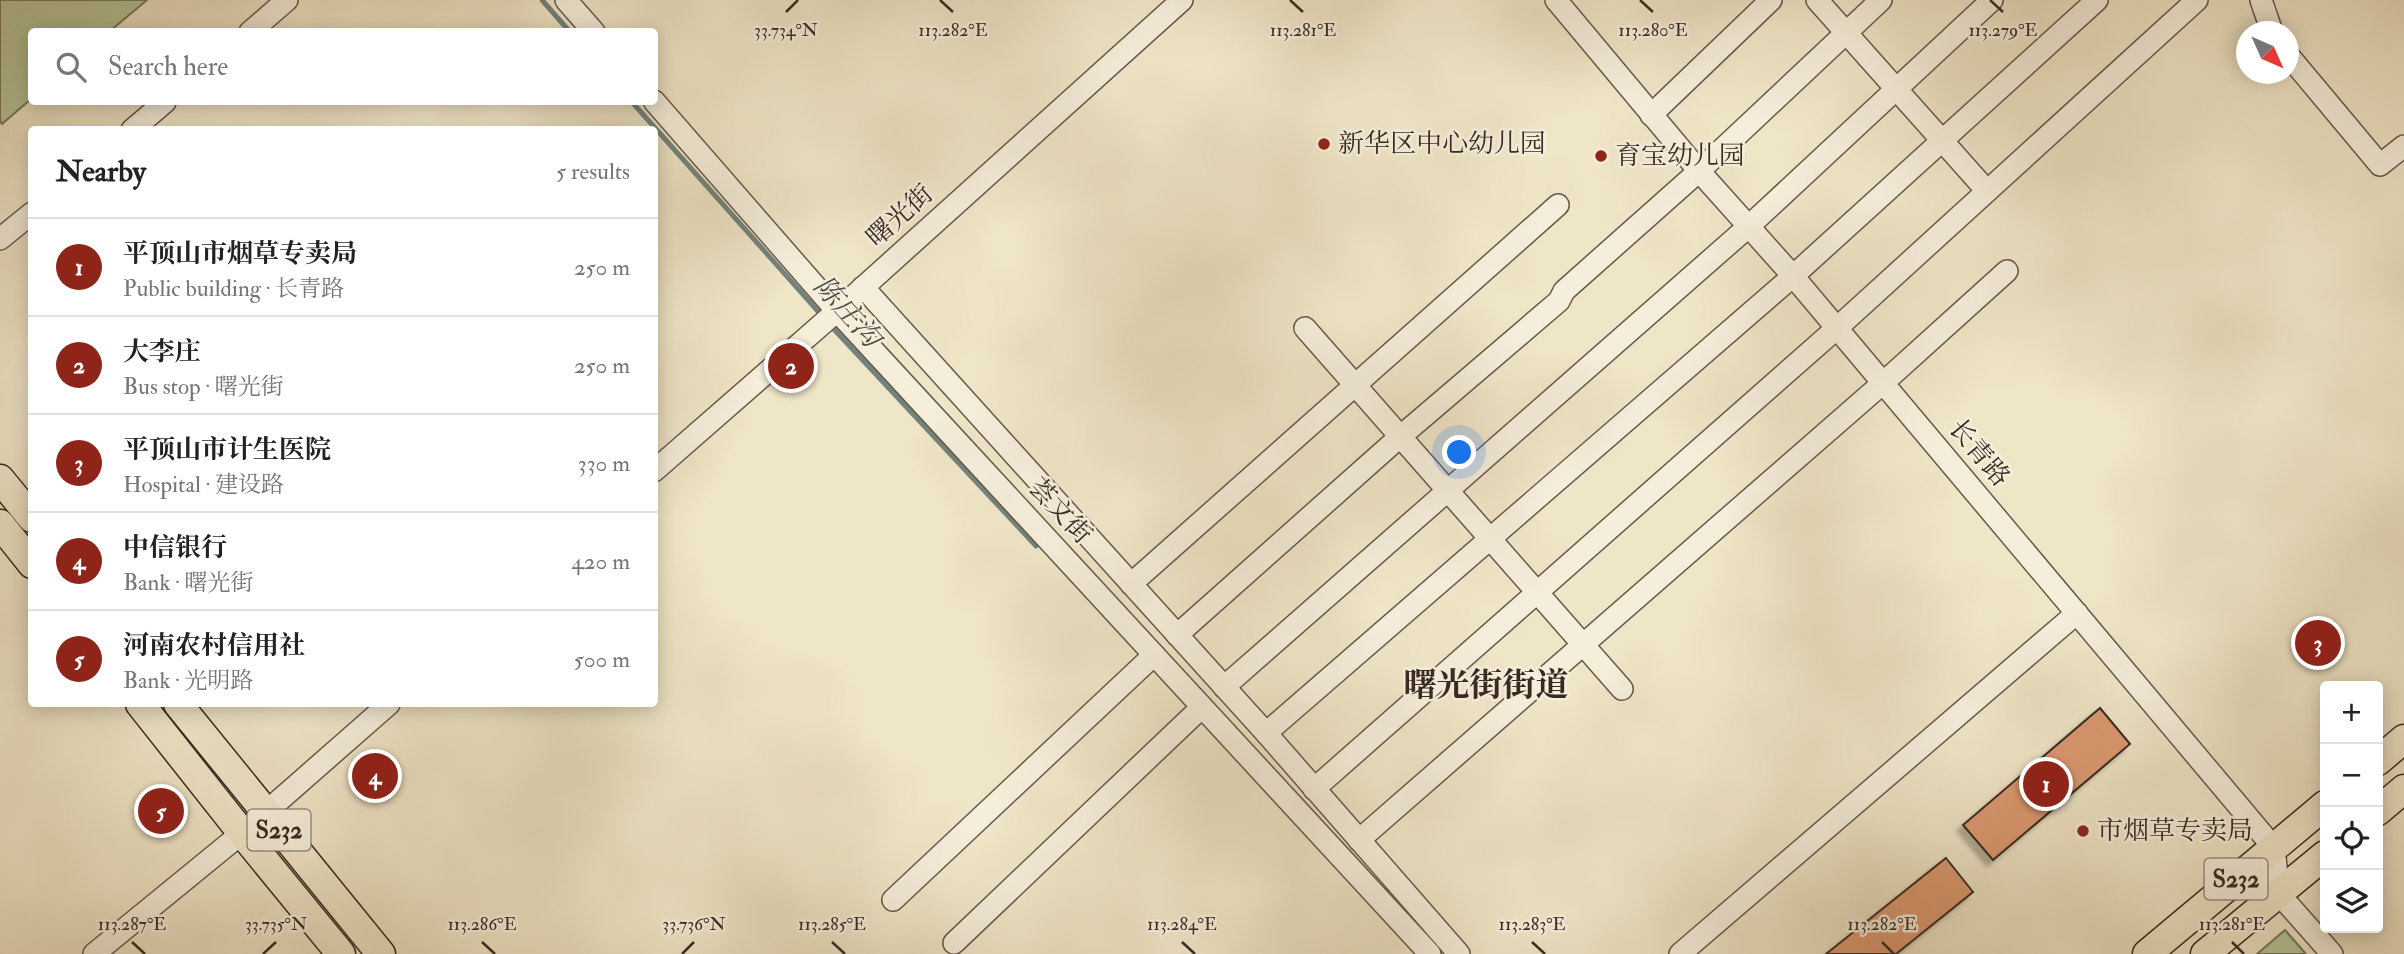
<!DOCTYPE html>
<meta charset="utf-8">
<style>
:root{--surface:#fff;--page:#f6f6f6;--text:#222;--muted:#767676;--line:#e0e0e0;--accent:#8f2418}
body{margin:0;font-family:"IM FELL Double Pica","Noto Serif SC",serif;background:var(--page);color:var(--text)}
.controls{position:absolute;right:21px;bottom:21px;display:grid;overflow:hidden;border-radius:7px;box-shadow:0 4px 18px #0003}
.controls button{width:63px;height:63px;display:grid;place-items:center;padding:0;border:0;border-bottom:2px solid var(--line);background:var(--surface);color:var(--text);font:35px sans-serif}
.compass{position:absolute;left:2236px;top:21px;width:63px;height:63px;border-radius:50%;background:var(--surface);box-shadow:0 4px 18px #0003;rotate:135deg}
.you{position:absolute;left:1460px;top:453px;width:24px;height:24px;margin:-18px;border:5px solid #fff;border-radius:50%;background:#1a73e8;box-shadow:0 0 0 10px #1a73e833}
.badge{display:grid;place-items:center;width:46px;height:46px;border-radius:50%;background:var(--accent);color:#fff;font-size:23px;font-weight:700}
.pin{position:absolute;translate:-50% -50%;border:4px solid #fff;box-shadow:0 2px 7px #0006}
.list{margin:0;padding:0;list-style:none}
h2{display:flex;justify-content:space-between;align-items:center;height:91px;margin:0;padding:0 28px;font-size:30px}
h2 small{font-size:23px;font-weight:400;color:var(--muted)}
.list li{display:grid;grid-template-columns:46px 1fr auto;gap:21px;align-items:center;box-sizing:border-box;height:98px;padding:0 28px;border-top:2px solid var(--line)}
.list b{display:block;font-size:26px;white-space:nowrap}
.list p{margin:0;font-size:23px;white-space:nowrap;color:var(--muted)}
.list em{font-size:23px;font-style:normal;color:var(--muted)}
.icon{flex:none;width:38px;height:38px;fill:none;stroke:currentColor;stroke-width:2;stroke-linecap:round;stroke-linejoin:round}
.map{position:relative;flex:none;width:2404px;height:954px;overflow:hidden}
.search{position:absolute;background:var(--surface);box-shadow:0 4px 18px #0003;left:28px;top:28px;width:630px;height:77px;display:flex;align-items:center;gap:18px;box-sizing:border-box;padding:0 24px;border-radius:7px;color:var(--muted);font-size:26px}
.panel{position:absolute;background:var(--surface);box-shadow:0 4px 18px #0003;left:28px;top:126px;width:630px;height:581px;border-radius:7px}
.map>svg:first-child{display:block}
</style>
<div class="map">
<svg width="2404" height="954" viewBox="0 0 2404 954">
<defs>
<filter id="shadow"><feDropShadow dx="-6" dy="6" stdDeviation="2" flood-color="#0004"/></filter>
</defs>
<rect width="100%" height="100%" fill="#efe5c7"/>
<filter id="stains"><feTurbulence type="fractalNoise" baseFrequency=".00286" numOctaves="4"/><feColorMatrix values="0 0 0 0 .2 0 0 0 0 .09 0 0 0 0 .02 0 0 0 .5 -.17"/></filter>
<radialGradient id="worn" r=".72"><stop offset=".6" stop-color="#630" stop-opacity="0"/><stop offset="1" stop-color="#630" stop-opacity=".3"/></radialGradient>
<g fill="#b5c598" stroke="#76785e" stroke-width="2">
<path d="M0,0H147L110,31L32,32L31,99L2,124L0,121Z"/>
<path d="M2285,930L2306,954H2257Z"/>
</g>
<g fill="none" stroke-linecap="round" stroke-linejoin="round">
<g stroke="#73837c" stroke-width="5">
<path d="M542,0L570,32"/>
<path d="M632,102L824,318"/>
<path d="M830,325L1036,546"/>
</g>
</g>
<g fill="#db996f" stroke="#382a23" stroke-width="2" filter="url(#shadow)">
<path d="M2100,708L2130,744L1993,860L1963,825Z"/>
<path d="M1946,858L1973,892L1896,954H1826Z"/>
</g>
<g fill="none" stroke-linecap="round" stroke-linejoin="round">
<g stroke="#66594c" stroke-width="24">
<g id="minor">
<path d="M566,0L594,32"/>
<path d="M1556,0L1699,171L1793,276L2274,848L2279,894L2332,954"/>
<path d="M1817,0L1987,191"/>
<path d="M2261,0L2272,32"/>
<path d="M250,32L287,0"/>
<path d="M2288,55L2380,165L2404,146"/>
<path d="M654,101L837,311L1430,954"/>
<path d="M1651,115L1771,0"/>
<path d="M132,130L165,102"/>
<path d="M0,239L32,213"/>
<path d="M863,287L1266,733L1459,954"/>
<path d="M1305,328L1622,689"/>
<path d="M654,471L837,311L1182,0"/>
<path d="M1131,584L1558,205"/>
<path d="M1177,635L1394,442L1559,301L1564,291L1699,171L1881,0"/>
<path d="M1224,687L1748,227L1992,0"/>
<path d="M1266,733L1793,276L2097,0"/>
<path d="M1314,789L1837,328L2197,0"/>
<path d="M1359,840L1883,383L2007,271"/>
<path d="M893,900L1154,655"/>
<path d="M954,943L1202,707"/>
<path d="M94,954L242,833L389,704"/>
<path d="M1680,954L2077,613"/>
</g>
</g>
<g stroke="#382a23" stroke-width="31">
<g id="major">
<path d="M0,479L32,518"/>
<path d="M0,524L32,564"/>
<path d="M140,704L242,833L341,954"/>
<path d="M178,704L381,954"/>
<path d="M2378,761L2404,739"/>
<path d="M2378,811L2404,789"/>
<path d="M2147,954L2325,805"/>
<path d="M2205,954L2325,855"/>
</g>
</g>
<use href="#minor" stroke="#f5eedb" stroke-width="21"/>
<use href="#major" stroke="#efe5c7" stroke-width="28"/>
</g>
<path fill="none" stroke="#382a23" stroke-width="2.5" d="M940,0L953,12M1290,0L1303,12M1640,0L1653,12M1990,0L2003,12M786,12L798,0M132,942L145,954M482,942L495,954M832,942L845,954M1182,942L1195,954M1532,942L1545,954M1882,942L1894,954M2232,942L2244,954M263,954L276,942M682,954L694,942"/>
<g fill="#8f2418" stroke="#f5eedb" stroke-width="2.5">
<circle cx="1324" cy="144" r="7"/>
<circle cx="1601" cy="156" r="7"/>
<circle cx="2083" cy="831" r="7"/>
</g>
<g text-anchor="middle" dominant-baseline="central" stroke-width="5" stroke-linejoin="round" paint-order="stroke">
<g fill="#f5eedb" stroke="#71655a" stroke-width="2">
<rect x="247.5" y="809.5" width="63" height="41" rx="5"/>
<rect x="2204.5" y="858.5" width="63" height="41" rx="5"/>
</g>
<g font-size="24" font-weight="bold" fill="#382a23">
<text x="279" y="830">S232</text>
<text x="2236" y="879">S232</text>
</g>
<g font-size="26" fill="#382a23" stroke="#f5eedb" text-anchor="start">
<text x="1338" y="144">新华区中心幼儿园</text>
<text x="1615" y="156">育宝幼儿园</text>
<text x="2097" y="831">市烟草专卖局</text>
</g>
<g font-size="26" fill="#382a23" stroke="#f5eedb">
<text transform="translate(900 216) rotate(-42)">曙光街</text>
<text transform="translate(1979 453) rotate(50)">长青路</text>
<text transform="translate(1060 511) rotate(47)">荟文街</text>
</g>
<g font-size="28" font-style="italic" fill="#504f48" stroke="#f5eedb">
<text transform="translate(847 312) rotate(48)">陈庄沟</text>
</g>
<g font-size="33" font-weight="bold" fill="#382a23" stroke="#f5eedb">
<text x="1486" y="685">曙光街街道</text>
</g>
</g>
<g font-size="18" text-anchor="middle" fill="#382a23" stroke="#f5eedb" stroke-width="5" stroke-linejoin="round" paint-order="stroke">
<text x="786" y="36">33.734°N</text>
<text x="953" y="36">113.282°E</text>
<text x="1303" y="36">113.281°E</text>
<text x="1653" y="36">113.280°E</text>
<text x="2003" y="36">113.279°E</text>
<text x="276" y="930">33.735°N</text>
<text x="694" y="930">33.736°N</text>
<text x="1532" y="930">113.283°E</text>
<text x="1882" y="930">113.282°E</text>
<text x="2232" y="930">113.281°E</text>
<text x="132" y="930">113.287°E</text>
<text x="482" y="930">113.286°E</text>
<text x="832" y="930">113.285°E</text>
<text x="1182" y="930">113.284°E</text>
</g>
<rect width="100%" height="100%" filter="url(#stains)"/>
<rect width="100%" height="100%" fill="url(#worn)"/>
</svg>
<div class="controls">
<button>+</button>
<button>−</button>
<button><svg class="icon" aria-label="locate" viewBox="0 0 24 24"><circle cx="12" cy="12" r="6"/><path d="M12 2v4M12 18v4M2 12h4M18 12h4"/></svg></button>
<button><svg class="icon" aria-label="layers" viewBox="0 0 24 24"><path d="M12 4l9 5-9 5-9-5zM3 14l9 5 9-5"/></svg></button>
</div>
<svg class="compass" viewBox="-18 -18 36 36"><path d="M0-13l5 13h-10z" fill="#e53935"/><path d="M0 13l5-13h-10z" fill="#767676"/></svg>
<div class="you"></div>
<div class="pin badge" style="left:2046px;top:784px">1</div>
<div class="pin badge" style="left:791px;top:366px">2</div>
<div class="pin badge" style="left:2318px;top:643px">3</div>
<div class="pin badge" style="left:375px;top:776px">4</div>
<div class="pin badge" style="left:161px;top:811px">5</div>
<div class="search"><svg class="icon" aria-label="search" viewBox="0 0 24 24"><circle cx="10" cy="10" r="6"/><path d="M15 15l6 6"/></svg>Search here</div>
<section class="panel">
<h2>Nearby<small>5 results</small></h2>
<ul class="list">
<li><span class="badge">1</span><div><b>平顶山市烟草专卖局</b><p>Public building · 长青路</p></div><em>250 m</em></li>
<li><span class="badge">2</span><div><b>大李庄</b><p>Bus stop · 曙光街</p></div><em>250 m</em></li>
<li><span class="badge">3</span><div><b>平顶山市计生医院</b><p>Hospital · 建设路</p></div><em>330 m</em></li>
<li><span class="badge">4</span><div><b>中信银行</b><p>Bank · 曙光街</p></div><em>420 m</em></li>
<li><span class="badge">5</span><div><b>河南农村信用社</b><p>Bank · 光明路</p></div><em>500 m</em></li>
</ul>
</section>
</div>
